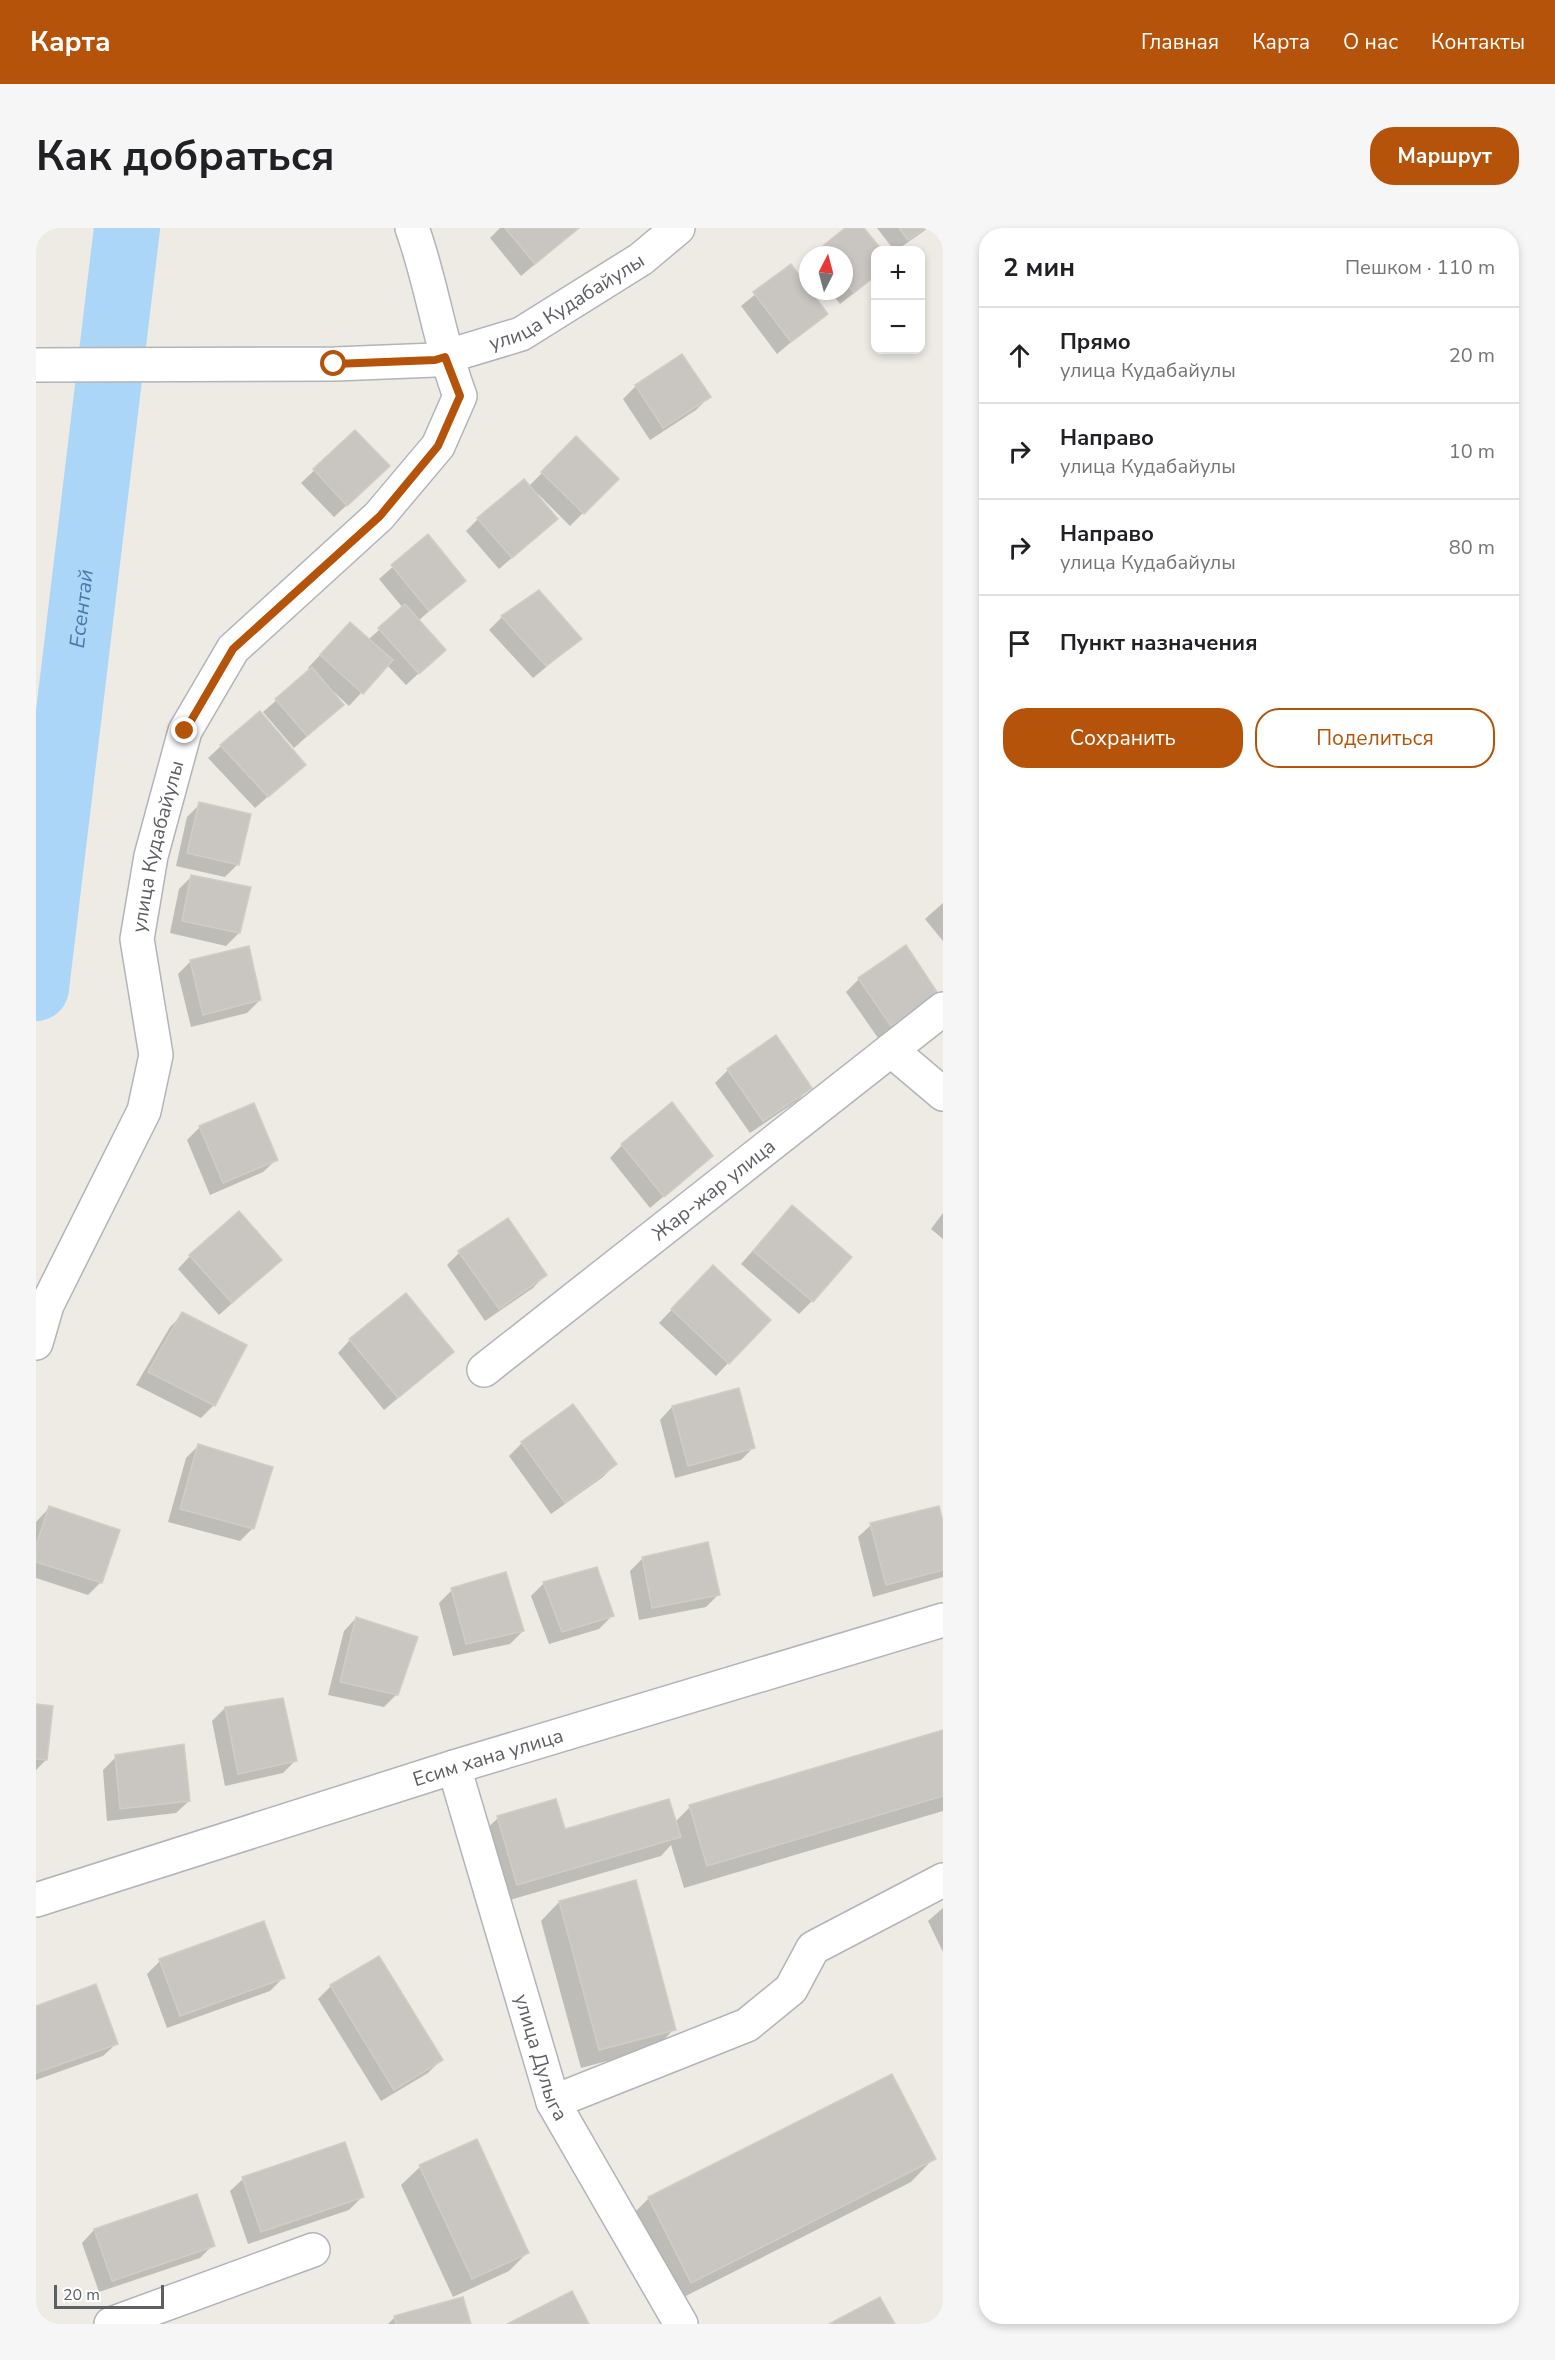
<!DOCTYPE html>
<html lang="ru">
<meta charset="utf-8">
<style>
:root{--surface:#fff;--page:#f6f6f6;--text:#202124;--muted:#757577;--line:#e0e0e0;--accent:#b45309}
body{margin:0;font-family:"Nunito Sans",sans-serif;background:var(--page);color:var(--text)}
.controls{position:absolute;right:18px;top:18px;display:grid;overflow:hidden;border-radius:12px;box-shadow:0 3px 9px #0003}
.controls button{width:54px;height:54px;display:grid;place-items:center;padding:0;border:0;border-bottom:2px solid var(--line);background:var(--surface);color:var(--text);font:30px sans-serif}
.compass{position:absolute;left:763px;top:18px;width:54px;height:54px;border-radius:50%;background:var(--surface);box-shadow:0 3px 9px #0003;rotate:6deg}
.scale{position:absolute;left:18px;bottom:15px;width:110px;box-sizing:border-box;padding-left:6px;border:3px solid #5c5f63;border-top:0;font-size:16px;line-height:21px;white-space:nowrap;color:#5c5f63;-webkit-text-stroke:4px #fff;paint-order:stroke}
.stop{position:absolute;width:18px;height:18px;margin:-14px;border:4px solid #b45309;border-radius:50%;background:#fff}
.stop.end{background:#b45309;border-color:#fff;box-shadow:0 2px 6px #0008}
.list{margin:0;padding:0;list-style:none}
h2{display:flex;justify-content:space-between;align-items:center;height:78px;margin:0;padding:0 24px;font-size:26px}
h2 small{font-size:20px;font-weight:400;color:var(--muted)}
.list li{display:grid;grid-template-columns:39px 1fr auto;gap:18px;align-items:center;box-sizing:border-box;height:96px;padding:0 24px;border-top:2px solid var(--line)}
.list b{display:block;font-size:22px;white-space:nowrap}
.list p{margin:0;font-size:20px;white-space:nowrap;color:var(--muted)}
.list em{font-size:20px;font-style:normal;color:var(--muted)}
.actions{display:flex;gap:12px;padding:18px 24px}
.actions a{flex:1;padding:14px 0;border:2px solid var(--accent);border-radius:24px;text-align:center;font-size:21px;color:var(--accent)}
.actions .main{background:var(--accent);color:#fff}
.icon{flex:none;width:33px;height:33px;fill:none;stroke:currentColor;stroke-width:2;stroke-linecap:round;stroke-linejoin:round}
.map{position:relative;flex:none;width:907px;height:2096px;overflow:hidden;border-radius:24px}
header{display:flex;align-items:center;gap:36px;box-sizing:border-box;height:84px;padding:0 30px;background:var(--accent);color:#fff}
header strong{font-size:28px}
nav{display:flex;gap:33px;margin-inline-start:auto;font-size:21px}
.intro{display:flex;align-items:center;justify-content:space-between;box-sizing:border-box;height:144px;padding:0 36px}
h1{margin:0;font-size:42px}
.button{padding:15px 27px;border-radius:24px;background:var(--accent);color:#fff;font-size:21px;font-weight:700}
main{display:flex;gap:36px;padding:0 36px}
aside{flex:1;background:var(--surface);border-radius:24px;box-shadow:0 3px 9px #0003}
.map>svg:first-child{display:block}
</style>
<header>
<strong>Карта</strong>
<nav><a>Главная</a><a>Карта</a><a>О нас</a><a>Контакты</a></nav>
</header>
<div class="intro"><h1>Как добраться</h1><a class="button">Маршрут</a></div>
<main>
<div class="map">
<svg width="907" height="2096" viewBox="0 0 907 2096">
<rect width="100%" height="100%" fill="#edebe4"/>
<g fill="#0003">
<path d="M464,0H542L485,48L454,10Z"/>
<path d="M811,0H827L844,22H840V48L804,76L794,63H808V27H779Z"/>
<path d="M841,0H892L861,22H858Z"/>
<path d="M754,38L790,85L741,126L705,78Z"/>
<path d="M600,158L673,169L660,182L614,212L587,171Z"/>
<path d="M319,204L339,251L298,289L265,255Z"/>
<path d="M540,211L581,251L534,298L502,266L507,303L463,341L430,303L442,291L492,259Z"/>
<path d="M392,308L428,353L382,393L395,434L370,457L351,437L313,478L298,464L306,477L258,520L227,484L274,443L272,440L301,409L332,412L367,380L343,351Z"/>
<path d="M466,389L544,411L497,450L453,402Z"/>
<path d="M185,518L268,537L219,580L172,530Z"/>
<path d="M164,576L202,636L189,649L140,638L151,589Z"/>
<path d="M156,648L203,705L190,718L134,705L143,661Z"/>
<path d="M907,675V713L889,691Z"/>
<path d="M155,733L224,772L211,785L155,799L142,746Z"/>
<path d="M823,751L888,779L842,810L810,764Z"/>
<path d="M692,842L774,860L761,873L714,905L679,855Z"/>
<path d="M164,899L240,932L227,944L174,967L151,912Z"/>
<path d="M586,917L675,928L614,980L574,930Z"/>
<path d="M907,985V1011L895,1001Z"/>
<path d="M744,992L776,1073L763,1086L705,1036Z"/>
<path d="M423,1025L509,1047L497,1060L449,1093L411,1037Z"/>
<path d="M154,1028L231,1044L183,1087L142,1041Z"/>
<path d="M664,1052L692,1135L680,1148L623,1095Z"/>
<path d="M147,1086L178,1177L165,1190L100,1157L134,1099Z"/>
<path d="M314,1112L416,1124L348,1182L302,1125Z"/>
<path d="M702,1162L718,1219L705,1232L639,1250L624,1192L636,1179Z"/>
<path d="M537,1178L579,1236L567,1249L515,1286L473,1228L486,1215Z"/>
<path d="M163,1217L217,1300L204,1313L132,1294L150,1230Z"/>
<path d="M13,1280L65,1354L52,1367L0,1350V1294Z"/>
<path d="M902,1280L907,1300V1349L837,1369L822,1309L835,1297Z"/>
<path d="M607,1330L683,1366L670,1379L603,1392L594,1343Z"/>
<path d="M508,1355L576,1388L563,1401L513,1416L495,1368Z"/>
<path d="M416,1362L487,1403L474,1416L417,1428L403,1375Z"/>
<path d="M320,1390L361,1466L348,1479L292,1467L308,1403Z"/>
<path d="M0,1478L10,1532L0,1542Z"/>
<path d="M189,1480L260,1532L247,1545L189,1558L176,1493Z"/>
<path d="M907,1504V1583L648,1660L635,1617L625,1628L463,1675L443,1608L462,1590L528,1603L639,1594L654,1579Z"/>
<path d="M80,1529L153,1573L140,1585L71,1593L67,1542Z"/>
<path d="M523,1674L638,1801L620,1820L545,1840L505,1693Z"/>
<path d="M907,1680V1724L892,1693Z"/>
<path d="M124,1733L247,1750L234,1763L131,1800L111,1746Z"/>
<path d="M295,1758L405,1832L392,1845L345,1873L282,1771Z"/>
<path d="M0,1780L80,1816L67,1828L0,1852Z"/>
<path d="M855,1848L898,1930L875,1954L632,2077L589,1994L612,1971Z"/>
<path d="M384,1939L491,2025L473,2043L417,2069L365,1957Z"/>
<path d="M207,1951L326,1969L313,1982L212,2016L194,1963Z"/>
<path d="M58,2002L177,2017L164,2030L63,2064L46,2015Z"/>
<path d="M359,2089L433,2096H352Z"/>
</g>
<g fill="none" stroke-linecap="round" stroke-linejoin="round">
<path stroke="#abd6f7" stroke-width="66" id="s1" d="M0,760L91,0"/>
</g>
<g fill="#c9c6c1" stroke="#d1cdc3" stroke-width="1.5">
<path d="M469,0H543L499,36Z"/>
<path d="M809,0H828L846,22H840V47L818,65L808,52V27H788L783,21Z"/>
<path d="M863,0H889L872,12Z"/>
<path d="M755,36L772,59V63H775L792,86L755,114L717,64Z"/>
<path d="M646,126L675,169L627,200L599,157Z"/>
<path d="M319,202L354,238L311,278L277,241Z"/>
<path d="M540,208L583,251L548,286L505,244Z"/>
<path d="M488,251L522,291L476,330L441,290Z"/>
<path d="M392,306L430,353L393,383L355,337Z"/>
<path d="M503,362L546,411L510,438L465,388Z"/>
<path d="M369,376L410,422L383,446L342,400Z"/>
<path d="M314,394L357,432L327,466L284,427Z"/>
<path d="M276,439L308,477L271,508L239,471Z"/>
<path d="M224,483L270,537L232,569L184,517Z"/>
<path d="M163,574L215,586L203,637L151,625Z"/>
<path d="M155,647L215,659L204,705L146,693Z"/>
<path d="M870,717L903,767L855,798L822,750Z"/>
<path d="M213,718L225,772L167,787L154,732Z"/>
<path d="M740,807L776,860L727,893L691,841Z"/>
<path d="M636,874L677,928L628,969L585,916Z"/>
<path d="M218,875L242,932L187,955L163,898Z"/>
<path d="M756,977L816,1029L777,1074L717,1023Z"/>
<path d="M203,983L246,1032L196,1075L153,1027Z"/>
<path d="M472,990L511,1047L463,1081L422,1023Z"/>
<path d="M677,1037L735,1092L693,1136L635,1081Z"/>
<path d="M370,1065L418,1124L362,1170L313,1111Z"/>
<path d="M146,1084L211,1117L179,1178L112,1144Z"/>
<path d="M703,1160L719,1220L652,1238L636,1178Z"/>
<path d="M537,1176L581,1236L529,1275L485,1214Z"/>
<path d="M162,1216L237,1239L218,1301L144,1281Z"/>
<path d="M13,1278L84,1302L66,1355L0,1334V1318Z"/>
<path d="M903,1278L907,1294V1342L850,1357L834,1295Z"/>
<path d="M672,1314L684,1367L616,1380L606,1329Z"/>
<path d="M561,1339L578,1388L526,1404L507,1354Z"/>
<path d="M470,1344L488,1403L430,1416L415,1360Z"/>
<path d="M320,1389L382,1409L362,1467L304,1454Z"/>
<path d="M247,1470L261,1533L202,1546L189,1479Z"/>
<path d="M0,1476L17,1478L11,1532L0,1531Z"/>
<path d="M907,1502V1568L671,1638L653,1577Z"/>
<path d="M148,1516L154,1573L84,1581L79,1527Z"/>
<path d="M520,1571L529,1601L633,1571L645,1609L481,1657L461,1588Z"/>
<path d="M600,1652L640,1802L563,1822L523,1673Z"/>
<path d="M228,1693L249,1750L144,1788L123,1731Z"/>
<path d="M343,1728L407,1832L358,1862L294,1757Z"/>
<path d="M60,1756L82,1816L0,1845V1778Z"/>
<path d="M856,1846L900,1931L655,2055L612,1969Z"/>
<path d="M441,1911L493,2025L436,2051L383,1937Z"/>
<path d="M309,1914L328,1969L225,2004L206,1949Z"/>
<path d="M161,1966L179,2018L76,2053L58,2001Z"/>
<path d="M536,2063L553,2096H471Z"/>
<path d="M427,2069L435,2096H360L358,2088Z"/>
<path d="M844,2069L859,2096H793Z"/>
</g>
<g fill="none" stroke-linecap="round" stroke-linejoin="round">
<g stroke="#b1b4b8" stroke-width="36">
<g id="minor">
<path id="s2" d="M0,137L299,136L399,132L485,106L605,31L642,0"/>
<path d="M855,822L907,866"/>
<path id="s3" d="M0,1115L11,1077L108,883L120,827L101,711L115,628L149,503L197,421L343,288L402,218L424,168C403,113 396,55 376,0"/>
<path id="s4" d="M448,1142L907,781"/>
<path id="s5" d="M418,1539L517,1874L645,2096"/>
<path id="s6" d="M0,1672L418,1539L907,1392"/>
<path d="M517,1874L711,1797L755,1761L777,1720L907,1652"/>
<path d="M75,2096L277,2022"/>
</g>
</g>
<use href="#minor" stroke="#fff" stroke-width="33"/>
</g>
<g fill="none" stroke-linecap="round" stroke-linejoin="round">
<path stroke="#b45309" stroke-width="8" d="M149,503L197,421L344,288L402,218L424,168L409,129L399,132L298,136"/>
</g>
<g text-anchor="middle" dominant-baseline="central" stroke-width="4.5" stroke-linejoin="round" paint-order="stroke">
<g font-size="20" fill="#5c5f63" stroke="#fff">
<text stroke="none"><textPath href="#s2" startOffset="544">улица Кудабайулы</textPath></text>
<text stroke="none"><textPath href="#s3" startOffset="526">улица Кудабайулы</textPath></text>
<text stroke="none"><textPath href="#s4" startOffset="292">Жар-жар улица</textPath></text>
<text stroke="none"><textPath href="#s6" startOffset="474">Есим хана улица</textPath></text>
<text stroke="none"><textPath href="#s5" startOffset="303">улица Дулыга</textPath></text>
</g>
<g font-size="21" font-style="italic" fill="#4a78a7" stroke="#fff">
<text stroke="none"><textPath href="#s1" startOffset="382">Есентай</textPath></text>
</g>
</g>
</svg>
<div class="controls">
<button>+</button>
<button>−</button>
</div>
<svg class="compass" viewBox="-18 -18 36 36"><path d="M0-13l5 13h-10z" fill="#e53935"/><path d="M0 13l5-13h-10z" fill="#757577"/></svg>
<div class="scale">20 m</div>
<div class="stop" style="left:298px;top:136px"></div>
<div class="stop end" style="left:149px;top:503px"></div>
</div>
<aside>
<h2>2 мин<small>Пешком · 110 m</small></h2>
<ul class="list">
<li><svg class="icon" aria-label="ahead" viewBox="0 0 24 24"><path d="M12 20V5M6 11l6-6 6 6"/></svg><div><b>Прямо</b><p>улица Кудабайулы</p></div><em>20 m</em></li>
<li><svg class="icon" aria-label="right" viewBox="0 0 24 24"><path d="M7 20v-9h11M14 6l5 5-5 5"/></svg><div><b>Направо</b><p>улица Кудабайулы</p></div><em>10 m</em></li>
<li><svg class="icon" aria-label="right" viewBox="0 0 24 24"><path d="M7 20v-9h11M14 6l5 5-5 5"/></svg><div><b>Направо</b><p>улица Кудабайулы</p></div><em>80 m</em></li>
<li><svg class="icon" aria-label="arrive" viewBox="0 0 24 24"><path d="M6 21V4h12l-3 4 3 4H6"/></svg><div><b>Пункт назначения</b></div></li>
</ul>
<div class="actions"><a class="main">Сохранить</a><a>Поделиться</a></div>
</aside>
</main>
